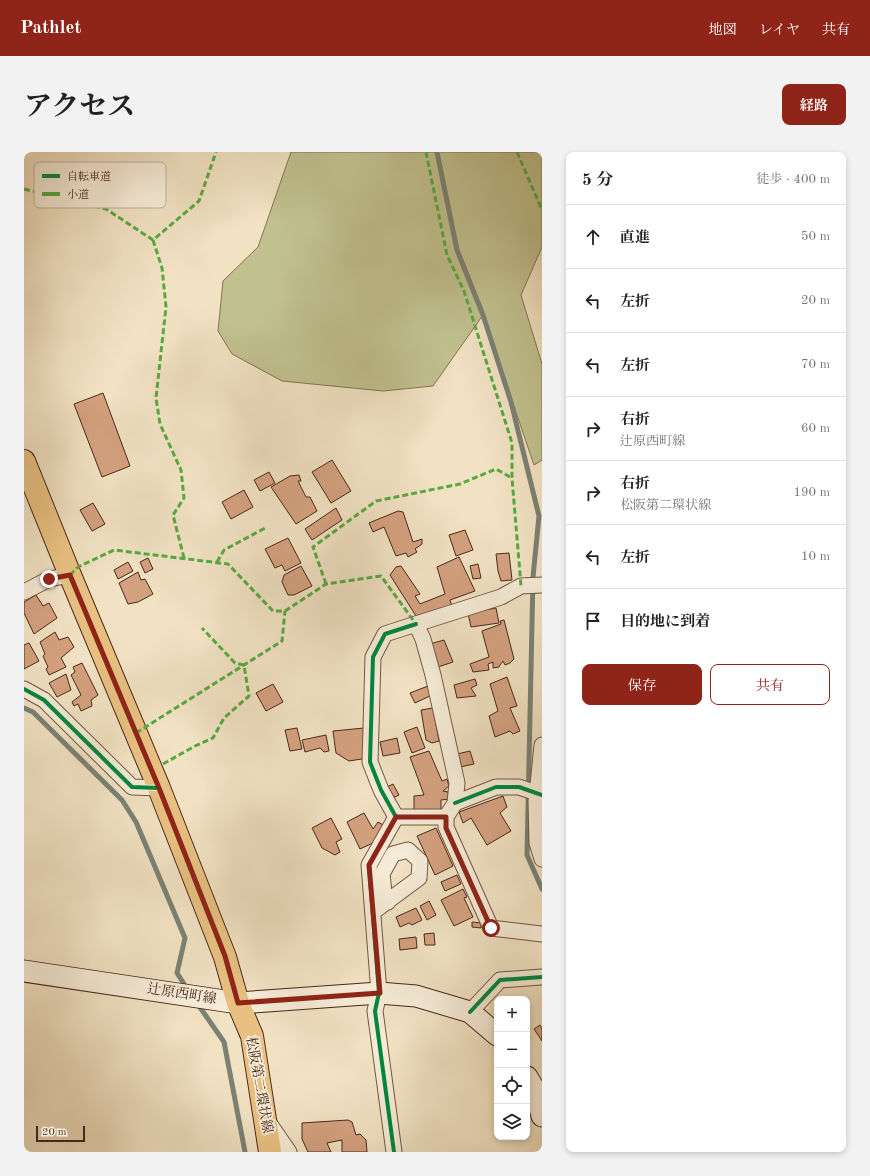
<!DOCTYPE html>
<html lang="ja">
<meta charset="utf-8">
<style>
:root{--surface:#fff;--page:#f2f2f2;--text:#222;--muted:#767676;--line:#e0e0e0;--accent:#8f2418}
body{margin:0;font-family:"Old Standard TT","Noto Serif JP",serif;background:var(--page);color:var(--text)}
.controls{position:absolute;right:12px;bottom:12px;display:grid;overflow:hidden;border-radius:8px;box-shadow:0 2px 6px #0003}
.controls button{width:36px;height:36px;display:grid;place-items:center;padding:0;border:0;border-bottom:1px solid var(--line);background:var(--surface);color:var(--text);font:20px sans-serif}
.scale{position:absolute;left:12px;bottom:10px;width:49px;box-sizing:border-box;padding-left:4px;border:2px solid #4a281a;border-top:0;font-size:11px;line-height:14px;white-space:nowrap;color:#4a281a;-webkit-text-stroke:3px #f6ecd8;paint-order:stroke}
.stop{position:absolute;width:12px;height:12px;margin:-9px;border:3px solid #8f2418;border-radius:50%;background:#fff}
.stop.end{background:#8f2418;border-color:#fff;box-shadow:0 1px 4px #0008}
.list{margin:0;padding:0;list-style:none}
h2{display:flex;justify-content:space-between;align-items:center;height:52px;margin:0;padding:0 16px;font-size:17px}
h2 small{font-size:13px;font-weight:400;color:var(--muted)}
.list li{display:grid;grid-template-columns:26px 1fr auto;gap:12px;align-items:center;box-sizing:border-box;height:64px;padding:0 16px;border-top:1px solid var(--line)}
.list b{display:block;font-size:15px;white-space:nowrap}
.list p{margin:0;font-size:13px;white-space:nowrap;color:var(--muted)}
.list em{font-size:13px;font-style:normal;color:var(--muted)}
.actions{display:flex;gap:8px;padding:12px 16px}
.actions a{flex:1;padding:9px 0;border:1px solid var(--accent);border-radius:8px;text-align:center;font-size:14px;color:var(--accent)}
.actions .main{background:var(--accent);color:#fff}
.icon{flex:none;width:22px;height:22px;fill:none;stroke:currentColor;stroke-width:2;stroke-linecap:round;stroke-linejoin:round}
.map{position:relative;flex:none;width:518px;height:1000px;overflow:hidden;border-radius:8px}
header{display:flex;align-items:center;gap:24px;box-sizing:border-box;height:56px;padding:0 20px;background:var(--accent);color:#fff}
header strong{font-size:19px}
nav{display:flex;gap:22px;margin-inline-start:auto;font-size:14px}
.intro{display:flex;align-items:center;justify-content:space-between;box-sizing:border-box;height:96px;padding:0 24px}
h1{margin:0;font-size:28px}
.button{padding:10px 18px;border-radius:8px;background:var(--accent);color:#fff;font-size:14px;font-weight:700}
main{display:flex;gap:24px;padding:0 24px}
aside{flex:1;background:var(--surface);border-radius:8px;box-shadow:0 2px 6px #0003}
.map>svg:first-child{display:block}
</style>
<header>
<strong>Pathlet</strong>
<nav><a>地図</a><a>レイヤ</a><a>共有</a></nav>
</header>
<div class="intro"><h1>アクセス</h1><a class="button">経路</a></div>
<main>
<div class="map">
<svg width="518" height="1000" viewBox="0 0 518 1000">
<rect width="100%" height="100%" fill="#f1e2c3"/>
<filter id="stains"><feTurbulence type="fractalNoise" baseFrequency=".005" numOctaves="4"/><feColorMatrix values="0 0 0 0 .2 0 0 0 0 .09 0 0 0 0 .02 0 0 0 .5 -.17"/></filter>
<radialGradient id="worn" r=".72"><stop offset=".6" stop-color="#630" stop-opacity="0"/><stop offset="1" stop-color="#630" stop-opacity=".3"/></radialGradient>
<path fill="#c1c18f" stroke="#867454" d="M267,0H518V95L497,143L518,212V308L510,313L459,163L409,234L359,239L258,229L208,202L194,179L199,129L234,95Z"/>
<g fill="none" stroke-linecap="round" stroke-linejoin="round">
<g stroke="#7b8275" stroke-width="5">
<path d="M413,0L433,98L459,163L487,250L515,364L509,425L503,703L518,737"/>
<path d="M0,556L9,560L98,648L112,670L161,786L153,821L164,838"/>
<path d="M173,851L200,890L221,1000"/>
</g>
</g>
<g fill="#d4a17f" stroke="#4a281a">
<path d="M79,241L106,314L78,325L50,252Z"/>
<path d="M308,308L327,339L307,351L288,320Z"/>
<path d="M245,320L251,331L236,339L230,328Z"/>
<path d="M275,323L277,329H274L282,345H286L293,359L272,372L247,335L266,324Z"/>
<path d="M220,338L229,355L207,367L198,350Z"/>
<path d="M69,351L81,372L68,379L56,358Z"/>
<path d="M312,356L318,368L288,388L281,377Z"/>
<path d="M374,359L379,360L389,390L398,387V392L391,397L393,400L384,405L382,401L372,404L360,375L349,380L345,371Z"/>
<path d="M441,378L449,398L432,404L425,383Z"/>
<path d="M264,386L277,411L261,419L258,413L251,416L241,397Z"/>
<path d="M485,401L488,428L477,429L474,419L472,402Z"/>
<path d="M435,405L451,439L426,448L428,454L392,464L366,423L372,415L377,414L396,442L391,444L396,452L421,442L413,415Z"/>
<path d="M124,406L129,417L121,421L116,410Z"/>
<path d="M104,410L109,419L94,427L90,418Z"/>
<path d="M454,412L457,426L449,427L446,414Z"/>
<path d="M277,414L288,434L270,443H264L258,430L260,423Z"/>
<path d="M114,420L117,428L121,427L129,442L114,450L104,452L95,431Z"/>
<path d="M12,443L19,454L25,451L33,466L10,482L0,461V450Z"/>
<path d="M472,456L475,471L447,475L444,461Z"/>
<path d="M480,468L490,507L486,511L481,513L479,509L476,513L475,515L469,516V510L464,512L465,518L449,520L446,512L465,505L458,479L477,472L476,469Z"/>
<path d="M31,480L35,488L44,485L50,495L37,506L42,515L25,523L22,517L24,515L19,504L21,502L16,490Z"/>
<path d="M420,488L429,510L414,515L406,492Z"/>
<path d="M5,491L15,509L0,517V493Z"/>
<path d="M58,511L74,543L67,548L68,554L57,559L54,552L50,554L48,550L57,543L47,523L51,520L49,515Z"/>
<path d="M42,522L47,538L33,545L25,531Z"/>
<path d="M483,525L493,554L486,556L496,579L489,582L486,579L471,585L465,564L474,559L466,532Z"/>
<path d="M451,527L453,533L447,536L452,544L433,546L430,533Z"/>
<path d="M249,532L259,550L242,559L232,541Z"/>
<path d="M404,534L408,543L391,551L386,541Z"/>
<path d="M409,556L415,589L408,591L402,588L397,558Z"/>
<path d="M393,575L401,596L388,601L380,580Z"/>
<path d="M273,576L278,597L266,599L261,578Z"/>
<path d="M340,576L344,606L325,609L312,601L309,579Z"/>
<path d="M302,583L305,599L300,600L296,596L281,600L278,588Z"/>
<path d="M373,586L376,601L359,604L356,590Z"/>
<path d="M405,599L418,629L423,627L425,634L419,639L424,640L425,647L417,648V661L390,660V644L400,643L386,605Z"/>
<path d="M446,599L450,612L436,615L433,602Z"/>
<path d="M369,632L375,643L369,646L363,635Z"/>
<path d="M479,644L483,655L476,661L487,679L463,693L447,666L439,671L435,660Z"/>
<path d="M340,661L349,677L354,670L361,674L351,690L336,697L323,670Z"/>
<path d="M307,666L318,687L312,690L316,700L311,703L298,696L288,676Z"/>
<path d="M412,676L429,714L411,723L393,684Z"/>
<path d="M433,723L437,732L421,739L417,730Z"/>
<path d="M439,737L443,745L440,746L449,765L430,774L417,748Z"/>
<path d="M405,749L412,763L403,768L396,754Z"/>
<path d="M392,756L398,768L388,773L385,771L376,775L372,765Z"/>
<path d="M448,770L457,771V776L448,775Z"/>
<path d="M410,781L411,793H401L400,782Z"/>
<path d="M392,785L393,796L376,798L375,787Z"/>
<path d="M516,873L518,877V889L510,877Z"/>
<path d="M324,968L328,970L332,983L336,982L342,988L343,1000H318V988L303,991L307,1000H284L278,987V971Z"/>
</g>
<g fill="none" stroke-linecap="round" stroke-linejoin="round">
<g stroke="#745644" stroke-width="17">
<g id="minor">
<path d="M518,433L497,434L477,445L392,472L399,487L409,523L433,631L431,651L422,665V675L467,776L518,782"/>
<path d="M0,440L25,427L46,423"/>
<path d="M0,537L20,548L108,635L135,636"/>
<path d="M518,593L514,633L518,641"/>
<path d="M518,645L512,649L513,691L518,707"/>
<path d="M431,651L472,635H495L518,643"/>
<path d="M372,665H422"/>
<path d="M349,760L395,726L396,709L384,698L369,702L358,722L360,740L364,750"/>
<path d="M446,860L476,828L518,825"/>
<path d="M243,968L265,1000"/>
<path d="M370,1000L351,859L355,841L345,713L372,665L357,638L346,610L349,505L361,482L392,472"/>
</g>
</g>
<g stroke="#4a281a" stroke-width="23">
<g id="secondary">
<path d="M0,819L214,851L355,841L392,844L446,860L473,883"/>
<path d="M503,925L512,940L518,964"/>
</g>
</g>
<g stroke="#4a281a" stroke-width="24">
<path id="primary" d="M0,309L46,423L135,636L201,805L214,851L228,884L246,1000"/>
</g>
<use href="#minor" stroke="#f6ecd8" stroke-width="15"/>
<use href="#secondary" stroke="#f6ecd8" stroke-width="21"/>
<use href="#primary" stroke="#e8c182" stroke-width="22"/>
<g stroke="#57aa42" stroke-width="3" stroke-dasharray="6 3" stroke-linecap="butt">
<path d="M402,0L423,103L440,139L488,291V326L497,434"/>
<path d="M493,0L518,58"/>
<path d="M0,37L82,57L129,88L175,49L192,0"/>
<path d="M129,88L138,116L142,155L132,246L136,272L157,318L160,346L149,363L160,406"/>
<path d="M193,410L200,398L243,375"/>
<path d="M46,423L54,415L90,398L204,412L249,459H261L302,432L357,424L392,472"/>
<path d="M302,432L289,395L352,349L436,332L472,317L488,326"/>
<path d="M112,581L258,489L261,459"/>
<path d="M139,612L171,594L189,586L200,566L225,544L220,513L211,511L178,476"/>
</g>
<g stroke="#f6ecd8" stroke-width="6">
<g id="cycleway">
<path d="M0,537L20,548L108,635L135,636"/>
<path d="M431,651L472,635H495L518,643"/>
<path d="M446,860L476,828L518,825"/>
<path d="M370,1000L351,859L355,841L345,713L372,665L357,638L346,610L349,505L361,482L392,472"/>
</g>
</g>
<use href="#cycleway" stroke="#00873e" stroke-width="4"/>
</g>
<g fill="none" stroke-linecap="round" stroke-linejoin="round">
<path stroke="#8f2418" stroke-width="5" d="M25,427L46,423L135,636L201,804L214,851L356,841L345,713L372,665H422V676L467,776"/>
</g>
<g text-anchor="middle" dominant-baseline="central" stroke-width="3.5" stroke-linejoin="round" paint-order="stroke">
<g font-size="14" fill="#4a281a" stroke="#f6ecd8">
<text transform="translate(158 842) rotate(9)">辻原西町線</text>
<text transform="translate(235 933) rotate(80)">松阪第二環状線</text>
</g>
</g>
<rect x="10" y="10" width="132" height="46" rx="6" fill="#f6ecd8" stroke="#c2b19f" stroke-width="1"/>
<rect x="18" y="22" width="18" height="4" fill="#00873e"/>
<rect x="18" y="40" width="18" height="4" fill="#57aa42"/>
<g font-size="11" fill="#4a281a">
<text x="43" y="28">自転車道</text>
<text x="43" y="46">小道</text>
</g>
<rect width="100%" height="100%" filter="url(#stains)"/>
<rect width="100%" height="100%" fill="url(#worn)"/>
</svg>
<div class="controls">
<button>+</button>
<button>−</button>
<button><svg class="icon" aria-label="locate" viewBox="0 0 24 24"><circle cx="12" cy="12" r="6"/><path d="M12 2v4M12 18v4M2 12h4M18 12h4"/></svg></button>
<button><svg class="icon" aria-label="layers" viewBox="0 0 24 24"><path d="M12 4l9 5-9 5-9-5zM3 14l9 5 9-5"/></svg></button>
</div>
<div class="scale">20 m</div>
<div class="stop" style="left:467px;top:776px"></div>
<div class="stop end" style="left:25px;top:427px"></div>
</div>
<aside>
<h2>5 分<small>徒歩 · 400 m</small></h2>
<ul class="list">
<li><svg class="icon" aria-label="ahead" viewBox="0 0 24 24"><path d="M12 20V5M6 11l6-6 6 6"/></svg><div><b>直進</b></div><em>50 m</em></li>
<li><svg class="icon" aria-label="left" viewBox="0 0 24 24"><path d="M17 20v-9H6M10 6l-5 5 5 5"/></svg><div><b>左折</b></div><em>20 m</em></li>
<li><svg class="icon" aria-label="left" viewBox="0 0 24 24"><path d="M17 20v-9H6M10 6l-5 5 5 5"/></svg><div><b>左折</b></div><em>70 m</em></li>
<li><svg class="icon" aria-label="right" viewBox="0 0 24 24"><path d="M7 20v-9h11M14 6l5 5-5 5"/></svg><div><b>右折</b><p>辻原西町線</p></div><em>60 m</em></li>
<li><svg class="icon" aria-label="right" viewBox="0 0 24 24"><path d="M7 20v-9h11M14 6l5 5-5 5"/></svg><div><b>右折</b><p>松阪第二環状線</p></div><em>190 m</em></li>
<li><svg class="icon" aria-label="left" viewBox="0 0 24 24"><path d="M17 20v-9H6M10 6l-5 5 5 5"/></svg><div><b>左折</b></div><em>10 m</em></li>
<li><svg class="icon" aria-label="arrive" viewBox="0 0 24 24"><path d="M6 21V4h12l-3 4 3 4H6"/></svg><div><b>目的地に到着</b></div></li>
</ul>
<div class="actions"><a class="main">保存</a><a>共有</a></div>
</aside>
</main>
